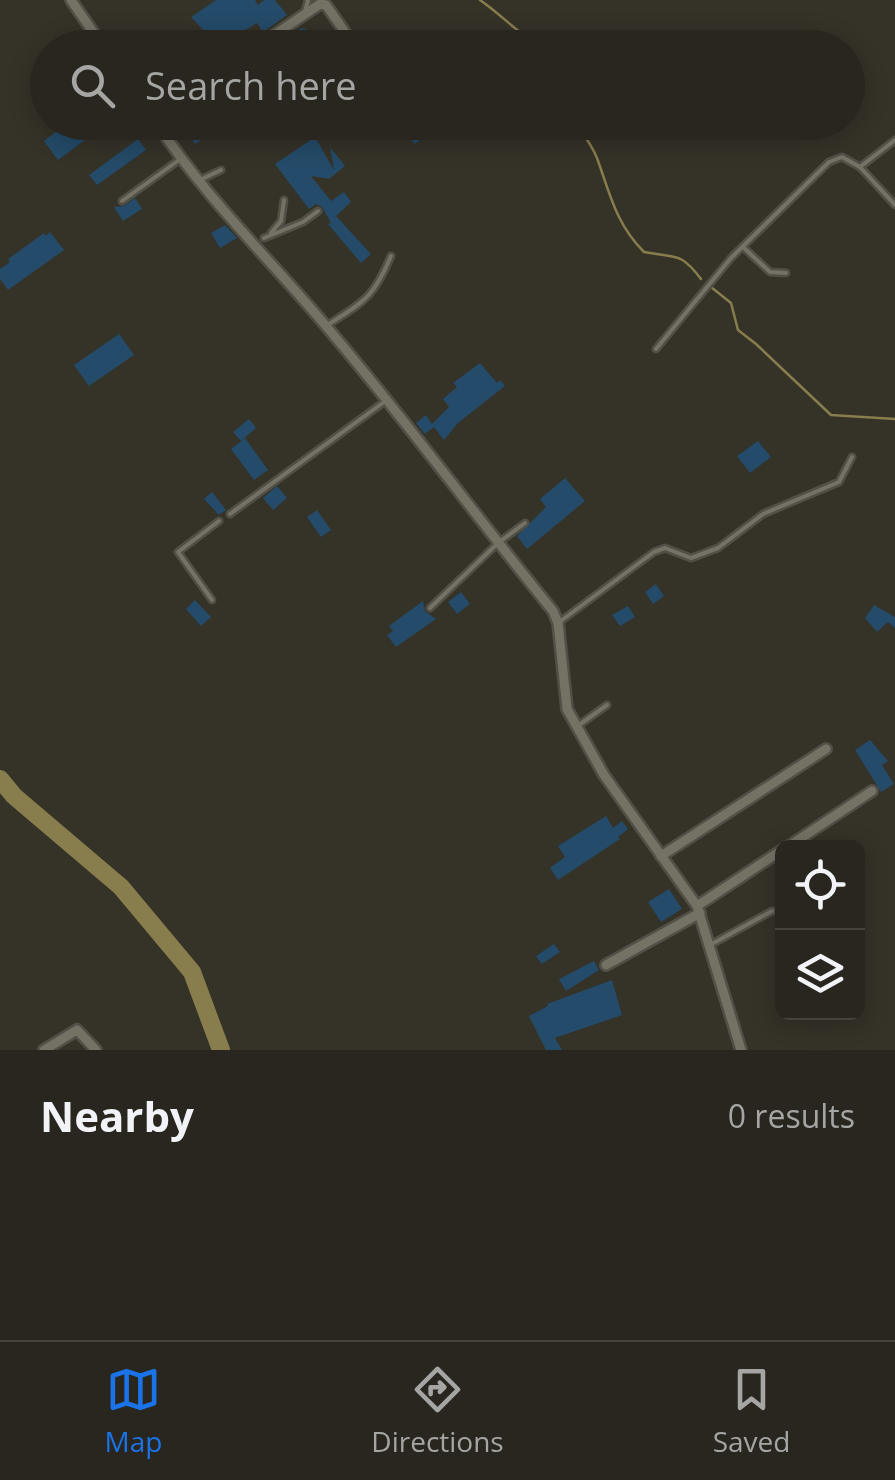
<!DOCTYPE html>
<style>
:root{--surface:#28261e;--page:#34322b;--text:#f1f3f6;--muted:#a5a5a4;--line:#44433c;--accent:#1a73e8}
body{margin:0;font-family:"Open Sans",sans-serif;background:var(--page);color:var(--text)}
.controls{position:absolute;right:30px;bottom:30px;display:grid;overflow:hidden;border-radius:15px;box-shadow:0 5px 25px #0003}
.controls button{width:90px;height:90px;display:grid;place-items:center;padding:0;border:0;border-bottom:2px solid var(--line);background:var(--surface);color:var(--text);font:50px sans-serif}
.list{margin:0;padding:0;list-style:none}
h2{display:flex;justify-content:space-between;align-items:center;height:130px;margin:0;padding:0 40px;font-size:42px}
h2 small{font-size:32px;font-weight:400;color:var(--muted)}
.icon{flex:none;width:55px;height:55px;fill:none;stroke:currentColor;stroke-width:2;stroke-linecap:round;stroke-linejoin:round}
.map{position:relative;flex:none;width:895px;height:1050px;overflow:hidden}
.search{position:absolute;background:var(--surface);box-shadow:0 5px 25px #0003;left:30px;right:30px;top:30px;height:110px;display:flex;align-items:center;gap:25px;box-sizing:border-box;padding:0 35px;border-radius:55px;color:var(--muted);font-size:38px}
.sheet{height:290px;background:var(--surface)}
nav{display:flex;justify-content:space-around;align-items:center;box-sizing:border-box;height:140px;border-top:2px solid var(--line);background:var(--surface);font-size:28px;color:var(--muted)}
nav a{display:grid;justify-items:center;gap:5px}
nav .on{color:var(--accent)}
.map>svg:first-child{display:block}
</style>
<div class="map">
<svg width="895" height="1050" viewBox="0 0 895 1050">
<rect width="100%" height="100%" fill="#353228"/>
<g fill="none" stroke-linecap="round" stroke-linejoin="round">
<g stroke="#887d4d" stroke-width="2.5">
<path d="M480,0C503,16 519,35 545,48"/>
<path d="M575,122C583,134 592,145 597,158C610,194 616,224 644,252C675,258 680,251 701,279"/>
<path d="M711,287L731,303L738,330L756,344L831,415L895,419"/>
</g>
<path stroke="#887d4d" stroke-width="18" d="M0,779L14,796L121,887L192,972L221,1050"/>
</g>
<g fill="#244b69">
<path d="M216,0H255L258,5L264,0H275L287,15L263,32L257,23L239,34L248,43L243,48H220L191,17Z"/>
<path d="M302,28L308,30L318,48H275Z"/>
<path d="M69,122H109L58,160L44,141Z"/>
<path d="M192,122H230L195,144L185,127Z"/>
<path d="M406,122H419L428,132L415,144L400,127Z"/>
<path d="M315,137L334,170L330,147L345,166L329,179L311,176L331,201L344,192L351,202L336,216L371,254L361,263L328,224L331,223L322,207L316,204L309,209L275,164Z"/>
<path d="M138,139L146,150L97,185L89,175Z"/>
<path d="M135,198L142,209L123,221L114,207L124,206Z"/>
<path d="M225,225L237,238L220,248L211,233Z"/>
<path d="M50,232L64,250L8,290L0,279V269L10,262L8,259L44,233L46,236Z"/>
<path d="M119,334L134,355L89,386L74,365Z"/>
<path d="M480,363L497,383L500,380L505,386L458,423L444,440L434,427L425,434L416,423L426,415L432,424L449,407L443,399L457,387L453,383Z"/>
<path d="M249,419L256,428L241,441L233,432Z"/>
<path d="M245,438L268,470L254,480L231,449Z"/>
<path d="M758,441L771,457L750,473L737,456Z"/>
<path d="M565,478L585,501L527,549L517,536L546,507L540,499Z"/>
<path d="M277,486L287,498L273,510L263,498Z"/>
<path d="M212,492L226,510L219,515L204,499Z"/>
<path d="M317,510L331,530L321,537L307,517Z"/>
<path d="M656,584L664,596L653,604L645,592Z"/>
<path d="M461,592L470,604L457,614L448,602Z"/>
<path d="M195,600L211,617L201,626L186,609Z"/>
<path d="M423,601L425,611L436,619L396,647L387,635L393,631L389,626Z"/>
<path d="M874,605L895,617V628L888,622L877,632L865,618Z"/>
<path d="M628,606L635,617L620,626L612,615Z"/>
<path d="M870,740L888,761L882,765L894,784L881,792L855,750Z"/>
<path d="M606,816L613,828L622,821L628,829L618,837L620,839L558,880L550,868L565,857L558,846Z"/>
<path d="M669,889L682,909L661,922L648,902Z"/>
<path d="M554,944L560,952L542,964L536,956Z"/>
<path d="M594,961L599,970L566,991L559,979Z"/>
<path d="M612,980L622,1015L555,1038L562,1050H546L529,1016L548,1006L547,1004Z"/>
</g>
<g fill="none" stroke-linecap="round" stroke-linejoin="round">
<g stroke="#514f46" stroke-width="9">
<g id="lane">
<path d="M305,12L308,0"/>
<path d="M860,167L895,140"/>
<path d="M202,179L221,170"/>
<path d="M122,201L179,160"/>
<path d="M271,233L281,221L284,200"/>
<path d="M264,238L303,222L318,211"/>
<path d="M743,247L770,272L786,273"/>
<path d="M326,326C363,302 373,299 391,256"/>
<path d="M656,349L731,258L829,162L842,157L860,167L895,205"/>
<path d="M230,514L384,402"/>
<path d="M212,600L178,552L219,521"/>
<path d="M430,608L498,543L525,523"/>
<path d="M558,623L654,552L665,548L691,558L718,548L763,514L839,482L852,457"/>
<path d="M579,725L607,705"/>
<path d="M710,945L772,911"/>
</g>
</g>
<g stroke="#514f46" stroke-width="14">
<g id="street">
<path d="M71,0L104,48"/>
<path d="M255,48L320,4L326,5L356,48"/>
<path d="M156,122C206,199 273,262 331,332C408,423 478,519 553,611L558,623L567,709L604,775L697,906L741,1050"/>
<path d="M786,848L872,791"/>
<path d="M661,856L826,749"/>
<path d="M697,906L782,850"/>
<path d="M606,965L700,913"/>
<path d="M44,1050L77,1030L96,1050"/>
</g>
</g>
<use href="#lane" stroke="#747165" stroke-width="4"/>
<use href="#street" stroke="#747165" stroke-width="9"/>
</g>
</svg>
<div class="controls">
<button><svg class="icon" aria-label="locate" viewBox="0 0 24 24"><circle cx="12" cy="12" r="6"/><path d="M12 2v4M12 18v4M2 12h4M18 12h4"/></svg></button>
<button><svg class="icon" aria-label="layers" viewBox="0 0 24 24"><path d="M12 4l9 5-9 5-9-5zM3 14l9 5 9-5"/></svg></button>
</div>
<div class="search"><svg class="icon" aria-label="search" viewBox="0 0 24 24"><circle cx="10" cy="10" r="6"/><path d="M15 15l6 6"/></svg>Search here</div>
</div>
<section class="sheet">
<h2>Nearby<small>0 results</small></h2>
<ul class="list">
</ul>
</section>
<nav>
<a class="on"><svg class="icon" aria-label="map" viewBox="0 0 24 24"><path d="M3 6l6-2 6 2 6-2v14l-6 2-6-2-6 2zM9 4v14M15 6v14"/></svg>Map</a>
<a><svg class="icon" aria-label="directions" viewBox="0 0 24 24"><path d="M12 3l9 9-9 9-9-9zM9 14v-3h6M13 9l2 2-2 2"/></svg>Directions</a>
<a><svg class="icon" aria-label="saved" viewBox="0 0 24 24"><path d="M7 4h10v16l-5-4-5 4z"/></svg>Saved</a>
</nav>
